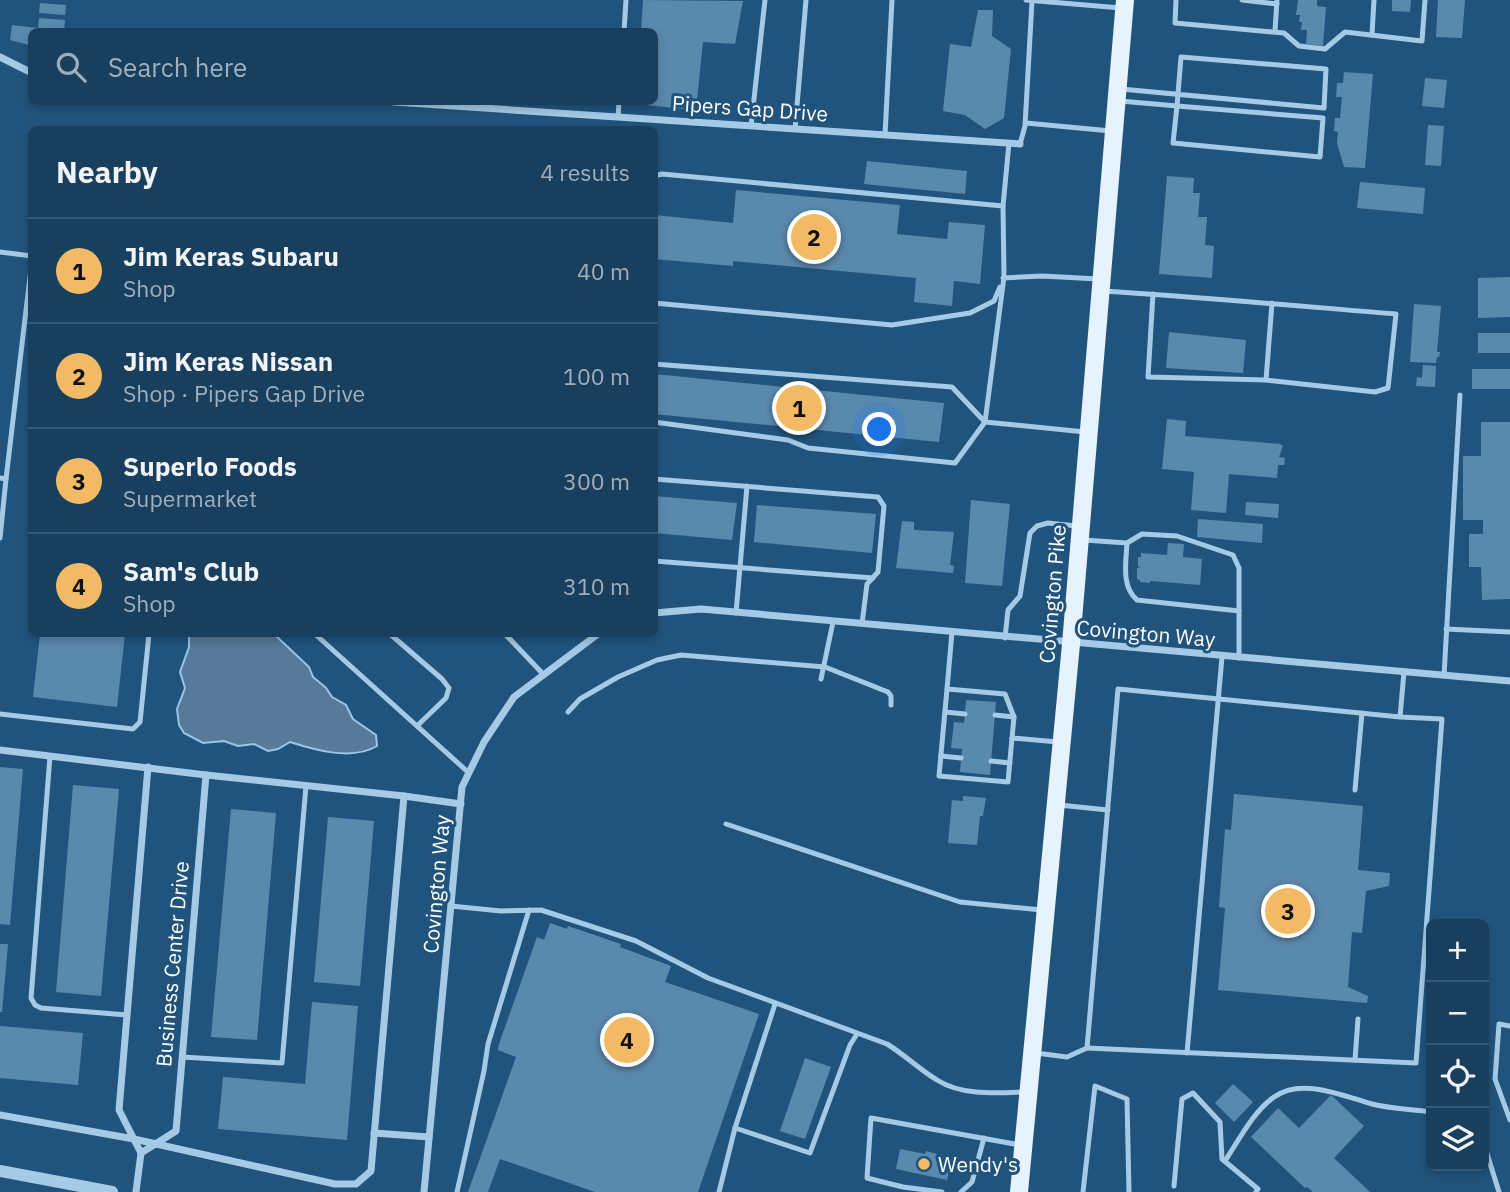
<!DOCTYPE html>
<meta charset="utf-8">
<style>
:root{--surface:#193f5e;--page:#264a67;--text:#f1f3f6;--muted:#9fafbc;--line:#375873;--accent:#f3ba66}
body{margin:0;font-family:"IBM Plex Sans",sans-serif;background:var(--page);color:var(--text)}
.controls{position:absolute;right:21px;bottom:21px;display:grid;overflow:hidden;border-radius:10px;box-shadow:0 4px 10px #0003}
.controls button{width:63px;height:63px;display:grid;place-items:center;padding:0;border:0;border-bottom:2px solid var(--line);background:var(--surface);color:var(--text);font:35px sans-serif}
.you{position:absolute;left:880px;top:430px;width:24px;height:24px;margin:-18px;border:5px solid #fff;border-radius:50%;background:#1a73e8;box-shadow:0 0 0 10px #1a73e833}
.badge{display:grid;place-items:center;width:46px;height:46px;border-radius:50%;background:var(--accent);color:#111;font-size:23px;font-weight:700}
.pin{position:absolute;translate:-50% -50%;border:4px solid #fff;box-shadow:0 2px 7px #0006}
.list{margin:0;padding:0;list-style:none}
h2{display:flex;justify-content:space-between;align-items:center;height:91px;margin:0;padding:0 28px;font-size:30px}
h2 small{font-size:23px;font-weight:400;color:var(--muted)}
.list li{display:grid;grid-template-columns:46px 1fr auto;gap:21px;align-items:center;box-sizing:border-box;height:105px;padding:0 28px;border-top:2px solid var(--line)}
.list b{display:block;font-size:26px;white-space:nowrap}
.list p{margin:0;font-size:23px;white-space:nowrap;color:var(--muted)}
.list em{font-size:23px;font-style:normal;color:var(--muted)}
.icon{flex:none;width:38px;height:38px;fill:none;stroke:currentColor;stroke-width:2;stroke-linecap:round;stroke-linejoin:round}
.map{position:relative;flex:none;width:1510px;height:1192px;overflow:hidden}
.search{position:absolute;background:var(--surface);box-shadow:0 4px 10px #0003;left:28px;top:28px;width:630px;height:77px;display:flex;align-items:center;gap:18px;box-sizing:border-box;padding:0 24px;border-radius:10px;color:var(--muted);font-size:26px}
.panel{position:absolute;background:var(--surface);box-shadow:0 4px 10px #0003;left:28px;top:126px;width:630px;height:511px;border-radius:10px}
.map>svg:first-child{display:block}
</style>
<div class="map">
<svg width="1510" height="1192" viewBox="0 0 1510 1192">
<rect width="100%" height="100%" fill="#21547d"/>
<path fill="#567a98" stroke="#99c6e7" stroke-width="2" d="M189,634H274L309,667L313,677L326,688L332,697L346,705L353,719L376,735L377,746C352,761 315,750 290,742L278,749L268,751L254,744L238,746L224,741L203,743L184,733L179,725L177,709L185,688L180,672L189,647Z"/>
<g fill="#5a89ae">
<path d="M643,0L743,1L735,44L703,42L696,110L635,104V102H654V32H641Z"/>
<path d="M1298,0H1317V6L1326,7L1323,46L1306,44L1307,30H1301L1302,22H1299L1300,15H1296Z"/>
<path d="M1392,0H1411L1410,12L1392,11Z"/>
<path d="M1438,0H1465L1462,38L1436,37Z"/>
<path d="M40,3L66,5L65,15L39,13Z"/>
<path d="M978,10H993L992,36L1011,49L1004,118L985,129L965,115L943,111L950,44L971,47Z"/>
<path d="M39,18L65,20L64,32H32V46L10,40L12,25L38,28Z"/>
<path d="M1344,72L1373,74L1365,168L1344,167L1337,143L1338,132L1334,131L1335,118H1340L1342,97H1336L1337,83H1343Z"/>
<path d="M1425,78L1447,80L1444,108L1422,106Z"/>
<path d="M1428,125L1444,126L1441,166L1425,165Z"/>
<path d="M867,161L967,171L965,194L864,184Z"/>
<path d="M1167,176L1194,178L1193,193H1200L1198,217H1207L1205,245L1214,246L1212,278L1159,274Z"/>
<path d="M1360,182L1425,188L1423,214L1357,208Z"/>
<path d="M736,190L900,205L897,234L947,239L949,222L985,225L980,284L954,281L952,306L914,302L916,278L733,261V266L654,259L655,215L733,223Z"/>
<path d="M1510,277V317L1478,318V278Z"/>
<path d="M1414,304L1441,306L1437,352H1440L1439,357H1437L1436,363L1410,362Z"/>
<path d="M1169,332L1246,340L1243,373L1166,368Z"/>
<rect x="1478" y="333" width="32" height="20"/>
<path d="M1423,365L1436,366L1435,387L1416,386L1417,377L1422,378Z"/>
<rect x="1472" y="369" width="38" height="20"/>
<path d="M654,374L944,403L939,442L654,414Z"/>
<path d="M1167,419L1186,421L1185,436L1280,444L1283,446L1279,457L1285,458L1284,465H1278L1277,478L1229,474L1226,513L1191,510L1194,472L1162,469Z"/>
<path d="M1481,422H1510V599L1482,600L1481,567H1469V534H1483V520H1463V456H1481Z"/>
<path d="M654,496L737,503L732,540L654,533Z"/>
<path d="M971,500L1010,504L1002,586L965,583Z"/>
<path d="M1246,502L1279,504L1278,518L1245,515Z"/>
<path d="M757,505L876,514L872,553L754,542Z"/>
<path d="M1198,519L1263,524L1262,543L1197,537Z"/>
<path d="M902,521L914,522V530L954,532L950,565L954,566L953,573L896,568Z"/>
<path d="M1168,543L1184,544L1183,557L1202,559L1200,585L1150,581V583L1140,582V580L1137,579V568H1140L1138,566V557H1141V553L1167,555Z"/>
<path d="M40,634H125L117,707L33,697Z"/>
<path d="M966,700L996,702L990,775L960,772L962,749L951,748L954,722L964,723Z"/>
<path d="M0,767L23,769L10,925L0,924Z"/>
<path d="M73,785L119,789L101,996L56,992Z"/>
<path d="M1234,794L1363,806L1358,870L1390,873L1389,886L1366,891L1362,933L1352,932L1348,987L1368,996L1367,1003L1218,990L1225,908L1219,907L1225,829L1231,830Z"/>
<path d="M963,796L986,798L983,816H980L977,845L948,843L952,800L963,801Z"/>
<path d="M231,809L276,813L257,1040L211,1037Z"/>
<path d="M328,817L374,821L360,986L314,982Z"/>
<path d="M550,923L567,929L568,926L621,944L620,947L671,966L665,982L759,1014L698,1192H595L500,1159L488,1192H468L516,1057L498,1050L499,1044L537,937L544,940Z"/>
<path d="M0,944H8L2,1012H0Z"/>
<path d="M312,1002L358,1006L347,1140L218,1129L223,1077L305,1084Z"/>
<path d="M0,1026L83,1033L78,1085L0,1078Z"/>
<path d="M805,1058L831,1067L805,1139L780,1131Z"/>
<path d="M1233,1084L1253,1102L1234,1122L1215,1103Z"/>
<path d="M1331,1095L1364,1126L1334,1158L1370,1192H1313L1307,1187L1305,1188L1251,1137L1278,1108L1299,1128Z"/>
<path d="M900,1149L925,1154L926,1151L952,1158L947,1180L896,1169Z"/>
</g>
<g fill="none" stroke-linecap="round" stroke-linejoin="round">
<g stroke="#a5cae6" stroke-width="5">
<path d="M1026,0L1121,8"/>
<path d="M1176,0L1175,23L1284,33L1299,46L1325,49L1345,32L1422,41L1425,0"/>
<path d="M1242,0L1277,4"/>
<path d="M1275,31L1277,0"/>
<path d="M624,32L626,0"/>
<path d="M1372,35L1374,0"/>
<path d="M1120,101L1177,106L1181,57L1326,69L1324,108L1121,89"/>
<path d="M1177,106L1323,118L1320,157L1173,143Z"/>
<path d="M618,117L619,102"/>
<path d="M1026,123L1111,131"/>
<path d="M751,126L765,0"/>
<path d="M795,129L806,0"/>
<path d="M885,135L892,0"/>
<path d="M1020,144L1025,126L1032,1"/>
<path d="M654,176L662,174L1003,206L1004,277L985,422L955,463L808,448L788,440L654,422"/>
<path d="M1003,206L1009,143"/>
<path d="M0,252L32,256"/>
<path d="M1003,278L1042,276L1098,279"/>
<path d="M1103,291C1201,297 1298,306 1396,314L1388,388L1375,392L1266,380L1272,303"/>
<path d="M1153,294L1148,377L1266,380"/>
<path d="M654,303L892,325L970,313L994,301L1000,287"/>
<path d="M654,364L952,387L985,422L1085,432"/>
<path d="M0,478L6,479L32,260"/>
<path d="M654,479L878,497L884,506L878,572L867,584L862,624"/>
<path d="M0,538L6,479"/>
<path d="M1084,540L1127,543L1142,534L1177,536L1233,555L1239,568V658"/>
<path d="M1127,543C1126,563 1121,586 1137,600L1239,611"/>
<path d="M654,561L873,578"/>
<path d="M736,613L747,486"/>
<path d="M1446,629L1510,632"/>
<path d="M952,632L947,689L1005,694L1014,717L1012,738L1058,742"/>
<path d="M315,634L469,773"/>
<path d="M390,634L442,679L449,688L446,698L417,726"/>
<path d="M505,634L544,675"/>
<path d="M1005,638L1008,610L1020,596L1030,533L1037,526L1048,523L1077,526"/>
<path d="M1444,676L1460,395"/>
<path d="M821,679L833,622"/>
<path d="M947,689L939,776L1008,782L1012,738"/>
<path d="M568,712L580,699L618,677L657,660L681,655L825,667L888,692L891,696V705"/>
<path d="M945,712L965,714"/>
<path d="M0,714L133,729L140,722L149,634"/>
<path d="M995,715L1014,717"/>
<path d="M1400,717L1442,719L1416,1063L1087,1048L1118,689L1400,717L1404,672"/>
<path d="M50,756L31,998L35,1005L41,1008L127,1015"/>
<path d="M941,756L961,758"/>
<path d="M991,761L1010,763"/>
<path d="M1355,790L1362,713"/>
<path d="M1059,805L1108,810"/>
<path d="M726,824L960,902L1042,910"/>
<path d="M451,906L501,911L541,910L636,941L708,978L887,1044C905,1055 920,1070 937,1080C962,1096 997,1093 1024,1092"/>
<path d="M775,1004L735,1128L810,1153L850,1045L857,1034"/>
<path d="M1510,1026L1499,1024L1495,1079L1510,1120"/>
<path d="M1036,1053L1067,1057L1087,1048"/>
<path d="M1187,1053L1222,657"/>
<path d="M182,1057L282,1063L306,786"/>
<path d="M1355,1060L1358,1019"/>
<path d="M1484,1144L1499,1192"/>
<path d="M1225,1161C1239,1140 1252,1113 1274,1097C1302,1077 1343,1096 1372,1104C1391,1109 1412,1109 1431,1112"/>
<path d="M1174,1186L1182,1099L1193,1093L1220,1122L1222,1159L1258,1189L1256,1192"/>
<path d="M457,1192L484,1071L488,1044L529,910"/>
<path d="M719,1192L735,1128"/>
<path d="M942,1192L903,1187L867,1178L871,1118L1020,1145"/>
<path d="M961,1192L972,1182L984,1138"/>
<path d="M1083,1192L1095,1086L1127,1099L1129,1192"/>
</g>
<g stroke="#a5cae6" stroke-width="7">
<path d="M0,57L32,73"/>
<path d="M394,102L1020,144"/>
<path d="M654,613L701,609L1510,681"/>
<path d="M0,750L206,775L404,796L461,804"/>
<path d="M0,1115L134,1139L335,1184H356L371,1171L404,796"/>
<path d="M374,1133L429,1137"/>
<path d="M141,1153L176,1131L206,775"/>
<path d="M136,1192L141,1153L119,1110L148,767"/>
<path d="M424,1192L462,787L484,742L514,697L598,634"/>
</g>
<path stroke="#a5cae6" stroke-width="12" d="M0,1171L112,1192"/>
<path stroke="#e6f2fd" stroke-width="18" d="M1019,1192L1071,644L1125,0"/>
</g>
<circle fill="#f3ba66" stroke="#21547d" stroke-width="2.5" cx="924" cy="1164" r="7"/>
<g text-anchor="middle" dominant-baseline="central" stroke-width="6" stroke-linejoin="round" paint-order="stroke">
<g font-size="21" fill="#fff" stroke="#21547d">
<text transform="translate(750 108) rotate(4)">Pipers Gap Drive</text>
<text transform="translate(1052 594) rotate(-85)">Covington Pike</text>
<text transform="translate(1146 633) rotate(5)">Covington Way</text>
<text transform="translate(436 884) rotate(-85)">Covington Way</text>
<text transform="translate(172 964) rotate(-85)">Business Center Drive</text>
</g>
<g font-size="21" fill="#fff" stroke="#21547d" text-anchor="start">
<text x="938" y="1164">Wendy's</text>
</g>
</g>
</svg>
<div class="controls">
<button>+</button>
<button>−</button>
<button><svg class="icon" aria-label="locate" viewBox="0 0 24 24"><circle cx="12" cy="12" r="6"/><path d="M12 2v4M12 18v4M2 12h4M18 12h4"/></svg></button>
<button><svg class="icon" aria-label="layers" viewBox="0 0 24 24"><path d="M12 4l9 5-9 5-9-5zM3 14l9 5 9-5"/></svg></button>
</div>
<div class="you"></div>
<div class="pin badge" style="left:799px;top:408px">1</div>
<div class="pin badge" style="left:814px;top:237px">2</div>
<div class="pin badge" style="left:1288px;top:911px">3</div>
<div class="pin badge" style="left:627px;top:1040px">4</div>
<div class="search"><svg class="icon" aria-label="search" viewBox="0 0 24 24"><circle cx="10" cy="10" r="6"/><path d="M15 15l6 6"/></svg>Search here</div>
<section class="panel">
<h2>Nearby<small>4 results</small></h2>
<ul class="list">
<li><span class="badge">1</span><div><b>Jim Keras Subaru</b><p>Shop</p></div><em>40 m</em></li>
<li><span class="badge">2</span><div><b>Jim Keras Nissan</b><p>Shop · Pipers Gap Drive</p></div><em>100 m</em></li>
<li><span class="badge">3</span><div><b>Superlo Foods</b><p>Supermarket</p></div><em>300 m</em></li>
<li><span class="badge">4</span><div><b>Sam's Club</b><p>Shop</p></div><em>310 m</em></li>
</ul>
</section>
</div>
